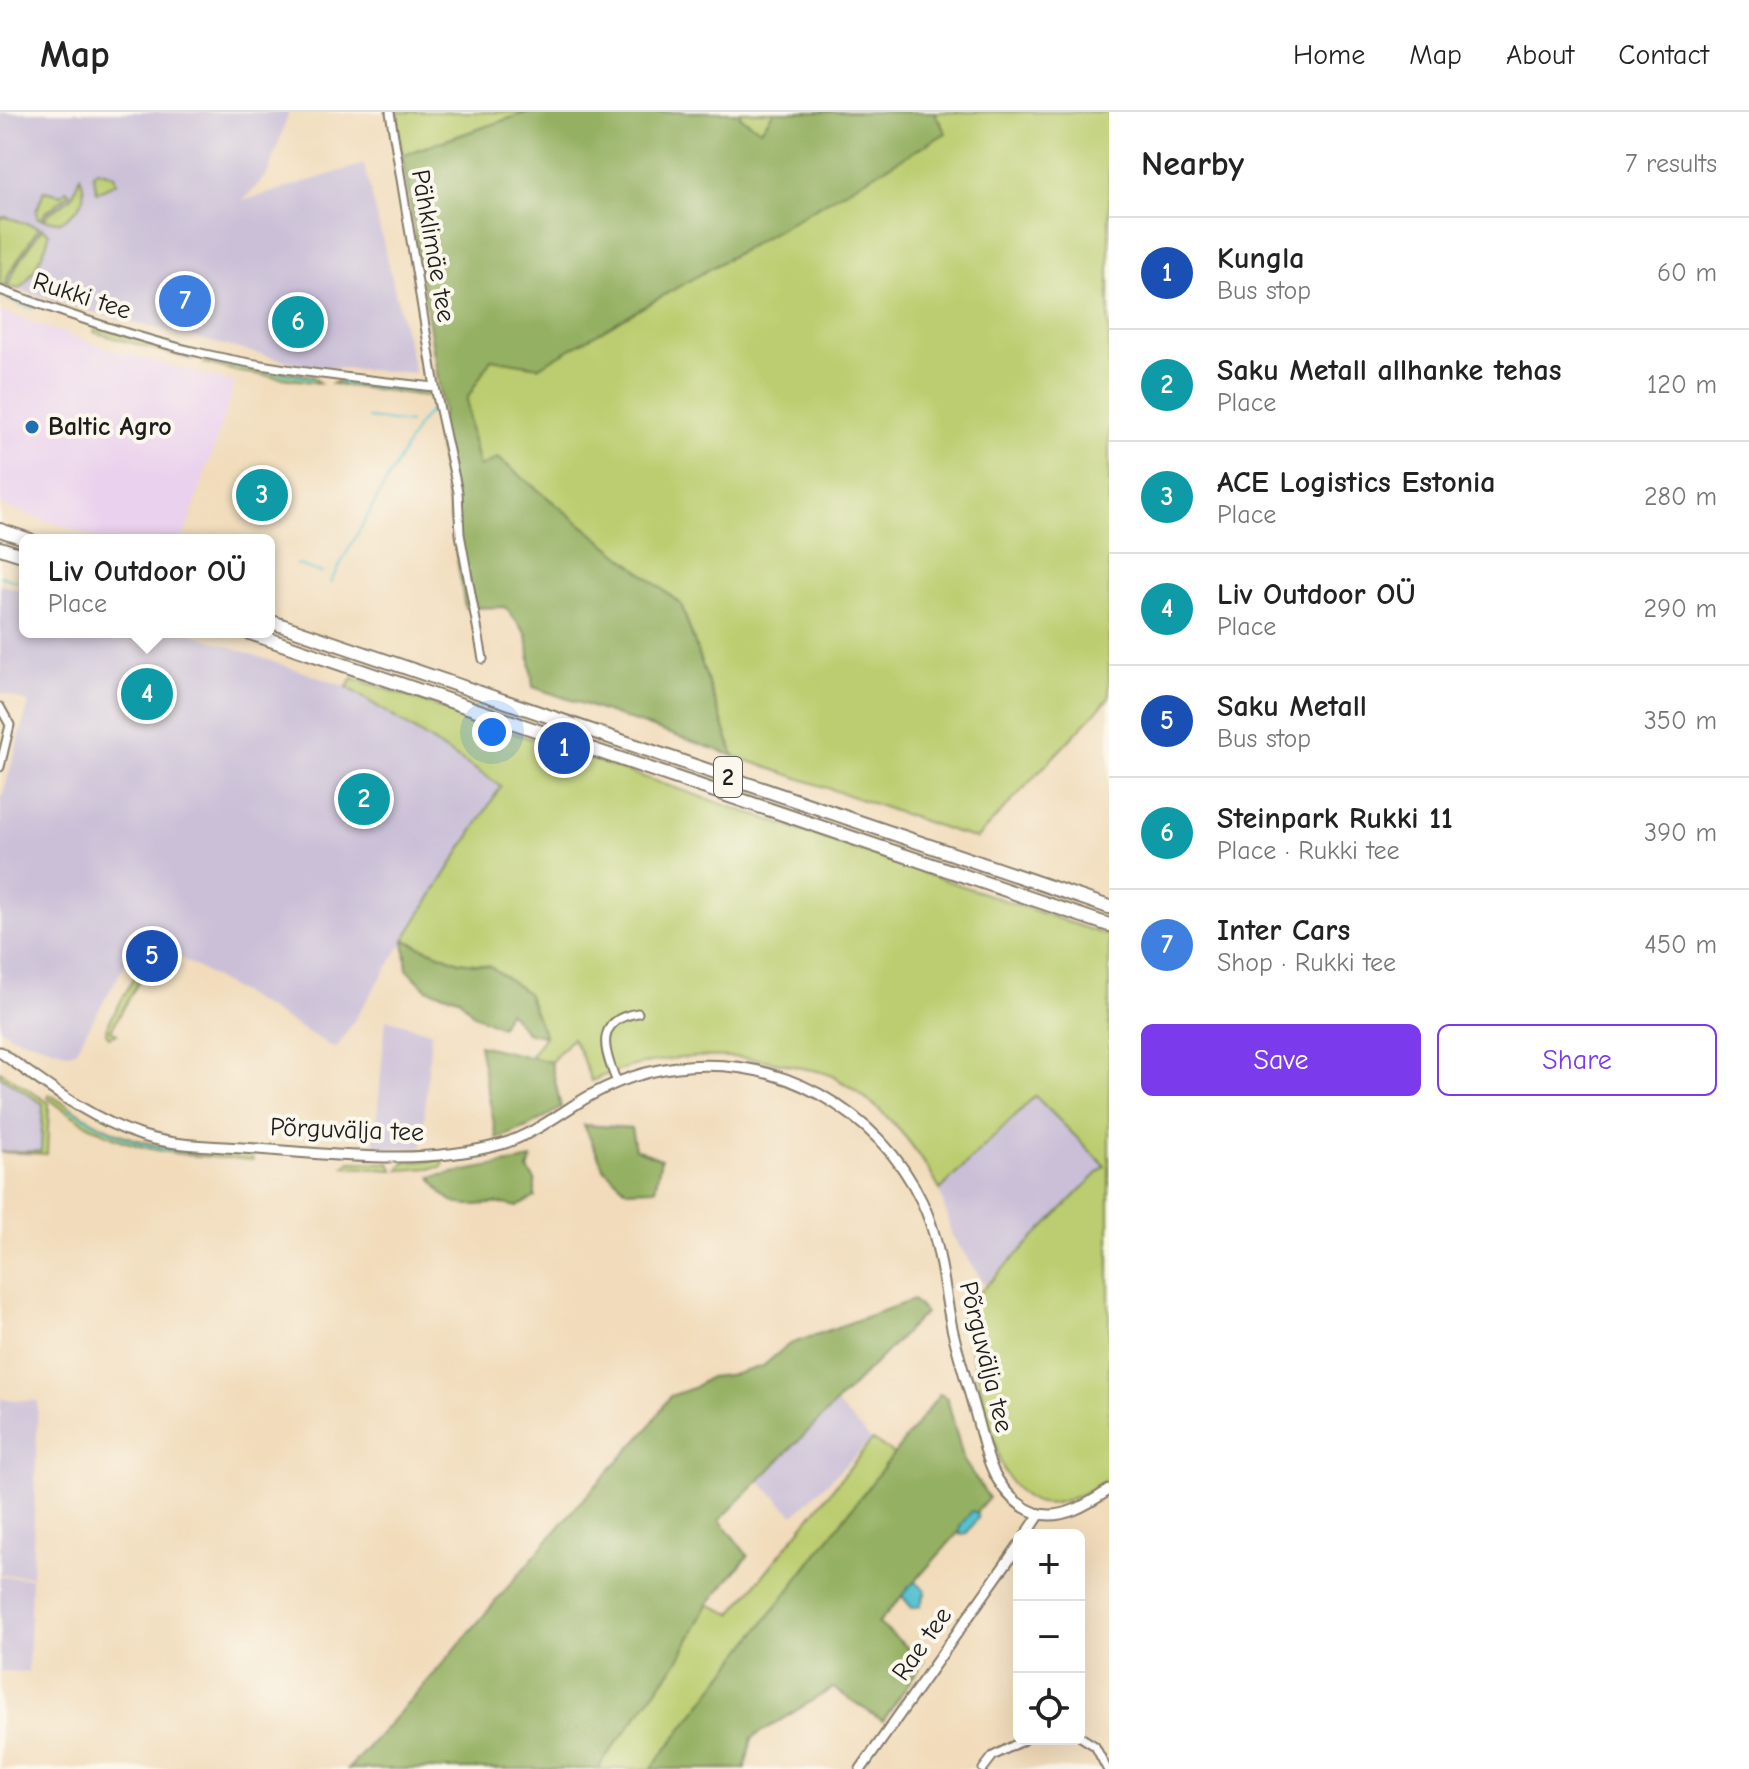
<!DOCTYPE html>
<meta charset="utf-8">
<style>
:root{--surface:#fff;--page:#f2f2f2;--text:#222;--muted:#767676;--line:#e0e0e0;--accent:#7c3aed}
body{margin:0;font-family:"Comic Neue",sans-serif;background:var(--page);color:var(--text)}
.controls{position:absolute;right:24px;bottom:24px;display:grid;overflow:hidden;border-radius:12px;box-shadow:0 8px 32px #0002}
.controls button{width:72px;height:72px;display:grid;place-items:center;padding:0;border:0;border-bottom:2px solid var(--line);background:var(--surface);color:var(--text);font:40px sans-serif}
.you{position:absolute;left:492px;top:620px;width:28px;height:28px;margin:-20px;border:6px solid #fff;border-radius:50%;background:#1a73e8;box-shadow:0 0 0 12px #1a73e833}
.badge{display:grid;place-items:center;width:52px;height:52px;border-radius:50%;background:var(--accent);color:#fff;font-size:26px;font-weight:700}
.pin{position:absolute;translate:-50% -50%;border:4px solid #fff;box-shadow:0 2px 8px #0006}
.popup{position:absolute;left:19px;top:422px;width:256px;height:104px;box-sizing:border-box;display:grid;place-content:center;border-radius:12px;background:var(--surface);filter:drop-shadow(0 2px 6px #0005);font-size:26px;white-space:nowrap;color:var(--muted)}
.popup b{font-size:30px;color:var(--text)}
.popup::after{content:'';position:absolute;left:50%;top:100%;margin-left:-16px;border:16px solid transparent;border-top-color:var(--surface)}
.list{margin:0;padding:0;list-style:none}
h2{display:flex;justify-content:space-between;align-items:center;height:104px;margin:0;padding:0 32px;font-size:34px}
h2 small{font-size:26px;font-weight:400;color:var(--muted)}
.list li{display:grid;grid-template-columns:52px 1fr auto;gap:24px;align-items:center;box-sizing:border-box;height:112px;padding:0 32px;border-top:2px solid var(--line)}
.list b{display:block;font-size:30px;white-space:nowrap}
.list p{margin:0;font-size:26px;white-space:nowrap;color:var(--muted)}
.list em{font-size:26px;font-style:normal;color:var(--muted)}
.actions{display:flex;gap:16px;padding:24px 32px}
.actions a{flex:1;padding:18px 0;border:2px solid var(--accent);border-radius:12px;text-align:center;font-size:28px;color:var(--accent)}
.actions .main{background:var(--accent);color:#fff}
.icon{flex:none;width:44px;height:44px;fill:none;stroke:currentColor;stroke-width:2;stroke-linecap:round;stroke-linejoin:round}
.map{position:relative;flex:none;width:1109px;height:1657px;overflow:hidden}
header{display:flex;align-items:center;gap:48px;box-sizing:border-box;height:112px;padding:0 40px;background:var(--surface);border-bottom:2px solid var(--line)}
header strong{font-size:38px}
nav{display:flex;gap:44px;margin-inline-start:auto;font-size:28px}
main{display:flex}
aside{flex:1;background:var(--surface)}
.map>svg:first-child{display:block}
</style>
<header>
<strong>Map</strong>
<nav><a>Home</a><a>Map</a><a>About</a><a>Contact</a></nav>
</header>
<main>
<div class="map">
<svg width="1109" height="1657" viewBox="0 0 1109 1657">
<rect width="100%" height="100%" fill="#fbf7ec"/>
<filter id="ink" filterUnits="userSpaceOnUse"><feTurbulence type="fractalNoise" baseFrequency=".0125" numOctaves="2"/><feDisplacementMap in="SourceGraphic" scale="16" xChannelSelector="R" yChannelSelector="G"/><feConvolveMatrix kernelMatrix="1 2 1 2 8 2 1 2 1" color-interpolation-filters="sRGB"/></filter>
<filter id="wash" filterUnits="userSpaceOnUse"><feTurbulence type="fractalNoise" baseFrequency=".006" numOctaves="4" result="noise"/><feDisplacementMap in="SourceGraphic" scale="32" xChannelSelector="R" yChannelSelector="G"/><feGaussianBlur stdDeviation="1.8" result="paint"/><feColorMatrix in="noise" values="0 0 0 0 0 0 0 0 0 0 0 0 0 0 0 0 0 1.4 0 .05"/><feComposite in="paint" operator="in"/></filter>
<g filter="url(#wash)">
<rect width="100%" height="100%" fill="#f1dbba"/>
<path fill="#ead1ed" d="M0,199L112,238L235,271L183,428H103L0,393Z"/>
<g fill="#cabfd7">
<path d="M0,0H289L268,61L243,89L364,52L415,261L307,254L88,199L0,172Z"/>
<path d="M0,472L25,480V520H187L347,575L502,674L336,937L142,823L75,939L69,941L12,924L0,916V692L29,591L0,580Z"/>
<path d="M386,907L431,920L422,1035L374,1036Z"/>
<path d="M0,961L49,992L47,1042L0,1040Z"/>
<path d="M1035,983L1106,1054L985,1172L951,1122L940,1078Z"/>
<path d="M0,1287L38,1289L32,1464L0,1463Z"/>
<path d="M837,1292L871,1328L794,1403L758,1368Z"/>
<path d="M0,1465L31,1466L28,1560L0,1559Z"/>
</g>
<g fill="#bbcd6f" stroke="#6c7446" stroke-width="2">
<path d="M397,0H528L402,43Z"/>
<path d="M740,0H774L761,18L740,5Z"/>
<path d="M934,0H1109V586L976,727L734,644L681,492L479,355L470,316L467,287L491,246L539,254L945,21Z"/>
<path d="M98,58L114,63L116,71L97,80L93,61Z"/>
<path d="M80,64C89,86 81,97 61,110L44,108L48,102L72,85Z"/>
<path d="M66,78L71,81L45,101L42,107L38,106L36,100L44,79L62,83Z"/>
<path d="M6,105L39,115L10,160L4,174L0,173V106Z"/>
<path d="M42,116L49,121C48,134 30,170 19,177L7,175L17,153Z"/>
<path d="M96,215L185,241L192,248L94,220Z"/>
<path d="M209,248L312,264L320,271L240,260L204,251Z"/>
<path d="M342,267L428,279L435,285L332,272Z"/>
<path d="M353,566L1109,824V1366C1064,1396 1024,1410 1000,1349L960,1200L1105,1054L1035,984L940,1078C915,1030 880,990 832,964C823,959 812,958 802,956C735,938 654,940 591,969L580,940L572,926L551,950L529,947L545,924L490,854L459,850L404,828L501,674L347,575Z"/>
<path d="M145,849H151L153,858L147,855L111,918L117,922L109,925L106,921L107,914L141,853Z"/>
<path d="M0,959L49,991L47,1042L0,1040L41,1039L43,992L0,964Z"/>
<path d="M49,982C77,1000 105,1019 138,1028C174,1039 213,1038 250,1041L253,1048C168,1042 118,1041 48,986Z"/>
<path d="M444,1048L442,1055L399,1058L404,1050Z"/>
<path d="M350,1050L389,1051L394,1058L345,1055Z"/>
<path d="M872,1328L894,1342L651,1657H597L678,1549L708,1492L732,1502Z"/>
</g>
<g fill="#94b062" stroke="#58663f" stroke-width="2">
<path d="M528,0H740V5L761,18L774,0H934L946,21L539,255L491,247L467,287L470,316L479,355L498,346L681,492L734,644L533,575L527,523L505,495L465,496L437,323L443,299L402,43Z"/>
<path d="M404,828L459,850L490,854L527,881L545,924L527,921L508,899L501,915L474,903L459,886L426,877L407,857Z"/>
<path d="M479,933L551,950L561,996L529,1014L497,1027Z"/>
<path d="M584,1013L631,1016L635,1037L661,1047L655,1077L627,1078L604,1057Z"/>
<path d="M532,1047L528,1058L535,1068V1085L517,1095C479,1083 457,1112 431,1065Z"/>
<path d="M913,1188L925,1201L720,1408L748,1444L708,1492L678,1549L597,1657H348L421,1577L577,1394L647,1318L670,1284L693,1276L710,1265L735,1262L763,1254L788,1233Z"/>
<path d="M940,1282L947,1286L964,1349L989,1386L878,1511L924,1549L883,1609L833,1576L752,1626L745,1657H651Z"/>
</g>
<g fill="#57c3d0" stroke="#3a7076" stroke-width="2">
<path d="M972,1399L977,1401L978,1406L967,1421L960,1423V1414Z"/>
<path d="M916,1470L926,1479L920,1494L912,1496L902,1484L909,1474Z"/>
</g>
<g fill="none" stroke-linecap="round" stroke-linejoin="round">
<g stroke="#57c3d0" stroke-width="2">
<path d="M6,187L33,197"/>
<path d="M214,251L313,267"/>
<path d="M340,271L422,280"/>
<path d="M368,306L410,311"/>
<path d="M296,452L322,461"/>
<path d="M0,464L25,472"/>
<path d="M330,471L418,313L434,294"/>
<path d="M68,996C90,1009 111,1022 136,1030C169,1041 207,1040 242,1042"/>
</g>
</g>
</g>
<g filter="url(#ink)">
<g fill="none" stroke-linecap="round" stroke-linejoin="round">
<g stroke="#867c6b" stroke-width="11">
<g id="minor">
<path d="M390,0L435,275L458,380L460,422L483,547"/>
<path d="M0,178C67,202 135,226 205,242C281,259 358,267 435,275"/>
<path d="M0,595L10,613L0,655"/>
<path d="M617,970C604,940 593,908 638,901"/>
<path d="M1079,1624L1095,1634L1107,1657"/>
<path d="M983,1657L993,1644L1026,1627"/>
</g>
</g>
<g stroke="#867c6b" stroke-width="13">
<g id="tertiary">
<path d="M0,940C45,972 89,1007 143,1024C178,1035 221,1034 258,1037C339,1043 423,1054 502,1032C535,1022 561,1000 591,983C662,944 748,943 819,982C864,1007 900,1043 922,1090C941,1129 943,1174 952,1216C959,1247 969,1277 977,1307C983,1328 987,1350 998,1368C1007,1383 1020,1395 1036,1401C1062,1409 1088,1392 1109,1378"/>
<path d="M1026,1423L1040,1402"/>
<path d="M861,1657L1019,1433"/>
</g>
</g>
<g stroke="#867c6b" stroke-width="16">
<g id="trunk">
<path d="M0,418L30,428"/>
<path d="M0,436L25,444"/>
<path d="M269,509L1109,795"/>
<path d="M247,520L1109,813"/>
</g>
</g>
<use href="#minor" stroke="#fff" stroke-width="7"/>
<use href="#tertiary" stroke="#fff" stroke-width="9"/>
<use href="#trunk" stroke="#fff" stroke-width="12"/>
</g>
</g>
<circle fill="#1f6fb2" stroke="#fbf7ec" stroke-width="3" cx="32" cy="315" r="8"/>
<g text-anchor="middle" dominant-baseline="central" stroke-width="8" stroke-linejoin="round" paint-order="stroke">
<rect fill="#fbf7ec" stroke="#5f5e5a" stroke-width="2" x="714" y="645" width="28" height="40" rx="6"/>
<g font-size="24" font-weight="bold" fill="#1c1c1c">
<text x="728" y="665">2</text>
</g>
<g font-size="26" fill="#1c1c1c" stroke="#fbf7ec">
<text transform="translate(433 134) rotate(80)">Pähklimäe tee</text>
<text transform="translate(82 184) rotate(18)">Rukki tee</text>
<text transform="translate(347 1018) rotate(2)">Põrguvälja tee</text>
<text transform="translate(986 1245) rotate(76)">Põrguvälja tee</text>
<text transform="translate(922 1532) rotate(-55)">Rae tee</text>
</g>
<g font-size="26" font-weight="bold" fill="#1c1c1c" stroke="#fbf7ec" text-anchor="start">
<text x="48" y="315">Baltic Agro</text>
</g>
</g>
</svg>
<div class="controls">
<button>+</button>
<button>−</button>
<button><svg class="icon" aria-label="locate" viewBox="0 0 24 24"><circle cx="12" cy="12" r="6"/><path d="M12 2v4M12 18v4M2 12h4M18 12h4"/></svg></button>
</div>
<div class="you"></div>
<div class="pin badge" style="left:564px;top:636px;background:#1a4fb4">1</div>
<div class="pin badge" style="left:364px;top:687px;background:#0f9aa8">2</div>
<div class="pin badge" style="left:262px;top:383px;background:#0f9aa8">3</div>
<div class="pin badge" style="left:147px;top:582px;background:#0f9aa8">4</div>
<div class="popup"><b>Liv Outdoor OÜ</b>Place</div>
<div class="pin badge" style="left:152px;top:844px;background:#1a4fb4">5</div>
<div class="pin badge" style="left:298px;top:210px;background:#0f9aa8">6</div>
<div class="pin badge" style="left:185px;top:189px;background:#3f7fe0">7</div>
</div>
<aside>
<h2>Nearby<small>7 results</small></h2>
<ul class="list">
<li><span class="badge" style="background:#1a4fb4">1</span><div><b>Kungla</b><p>Bus stop</p></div><em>60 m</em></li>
<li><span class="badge" style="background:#0f9aa8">2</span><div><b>Saku Metall allhanke tehas</b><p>Place</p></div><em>120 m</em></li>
<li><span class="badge" style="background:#0f9aa8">3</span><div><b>ACE Logistics Estonia</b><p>Place</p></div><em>280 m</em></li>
<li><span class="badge" style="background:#0f9aa8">4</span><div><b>Liv Outdoor OÜ</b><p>Place</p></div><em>290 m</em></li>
<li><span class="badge" style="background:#1a4fb4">5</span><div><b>Saku Metall</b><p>Bus stop</p></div><em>350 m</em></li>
<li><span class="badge" style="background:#0f9aa8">6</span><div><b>Steinpark Rukki 11</b><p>Place · Rukki tee</p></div><em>390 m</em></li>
<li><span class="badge" style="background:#3f7fe0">7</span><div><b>Inter Cars</b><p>Shop · Rukki tee</p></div><em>450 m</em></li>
</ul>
<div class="actions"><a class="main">Save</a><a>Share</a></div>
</aside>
</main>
